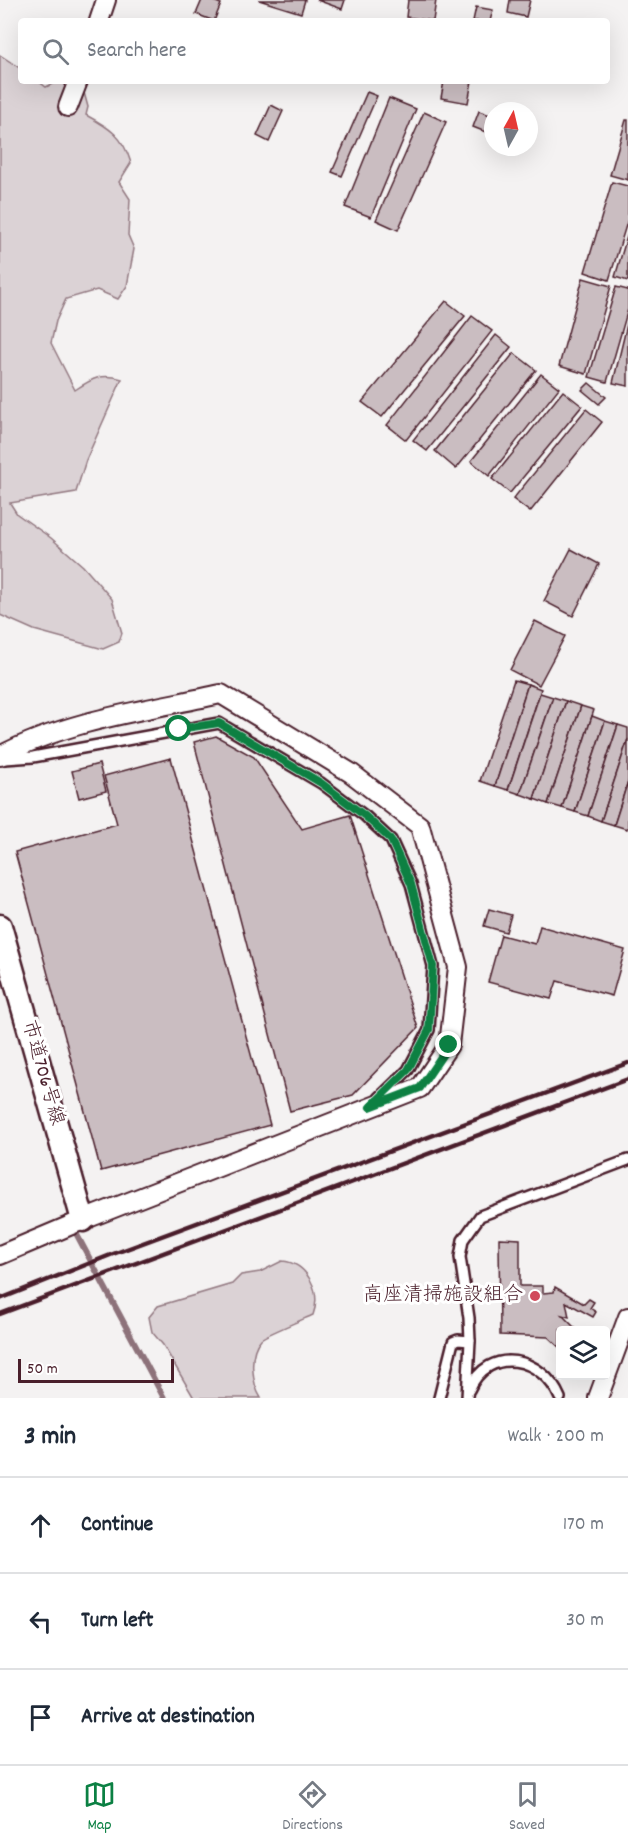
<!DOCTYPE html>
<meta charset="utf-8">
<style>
:root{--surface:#fff;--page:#f2f2f3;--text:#1f2937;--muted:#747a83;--line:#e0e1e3;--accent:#0b8043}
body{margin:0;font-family:Dekko,"Klee One",sans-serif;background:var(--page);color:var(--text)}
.controls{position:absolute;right:18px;bottom:18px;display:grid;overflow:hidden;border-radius:6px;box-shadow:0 6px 24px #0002}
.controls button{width:54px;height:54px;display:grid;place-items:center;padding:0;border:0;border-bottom:2px solid var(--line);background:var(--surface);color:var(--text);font:30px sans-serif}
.compass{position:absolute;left:484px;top:102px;width:54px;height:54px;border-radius:50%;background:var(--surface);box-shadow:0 6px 24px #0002;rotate:8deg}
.scale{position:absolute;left:18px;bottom:15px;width:156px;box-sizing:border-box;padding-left:6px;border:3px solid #4a1f2b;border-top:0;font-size:16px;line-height:21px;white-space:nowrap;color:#4a1f2b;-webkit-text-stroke:4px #fff;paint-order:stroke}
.stop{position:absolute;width:18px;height:18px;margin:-14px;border:4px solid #0b8043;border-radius:50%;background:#fff}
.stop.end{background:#0b8043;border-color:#fff;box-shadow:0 2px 6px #0008}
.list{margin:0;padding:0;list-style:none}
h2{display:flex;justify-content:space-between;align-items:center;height:78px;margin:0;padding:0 24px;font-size:26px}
h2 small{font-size:20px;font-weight:400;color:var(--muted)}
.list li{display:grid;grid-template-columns:39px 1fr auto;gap:18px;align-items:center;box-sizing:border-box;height:96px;padding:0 24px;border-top:2px solid var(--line)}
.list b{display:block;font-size:22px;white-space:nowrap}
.list em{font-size:20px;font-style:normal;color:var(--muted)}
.icon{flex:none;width:33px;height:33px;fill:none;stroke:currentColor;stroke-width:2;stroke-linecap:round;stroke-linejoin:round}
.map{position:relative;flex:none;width:628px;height:1398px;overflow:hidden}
.search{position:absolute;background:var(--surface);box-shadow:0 6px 24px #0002;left:18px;right:18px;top:18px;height:66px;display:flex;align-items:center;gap:15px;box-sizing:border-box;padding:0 21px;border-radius:6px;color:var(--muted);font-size:22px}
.sheet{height:366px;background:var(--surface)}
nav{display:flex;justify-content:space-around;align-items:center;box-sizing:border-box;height:84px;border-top:2px solid var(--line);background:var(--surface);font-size:16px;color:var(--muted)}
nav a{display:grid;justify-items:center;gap:3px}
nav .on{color:var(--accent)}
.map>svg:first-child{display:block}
</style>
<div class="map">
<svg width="628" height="1398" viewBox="0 0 628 1398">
<rect width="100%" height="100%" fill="#f4f2f2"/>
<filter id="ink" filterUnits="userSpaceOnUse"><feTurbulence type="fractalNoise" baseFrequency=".0167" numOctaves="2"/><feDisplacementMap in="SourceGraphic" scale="12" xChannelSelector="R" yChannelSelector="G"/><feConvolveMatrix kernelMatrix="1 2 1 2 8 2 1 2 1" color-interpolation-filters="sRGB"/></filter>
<g filter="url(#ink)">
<g fill="#dbd2d5" stroke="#927880" stroke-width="1.5">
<path d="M0,55L21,69V81H38L46,87C59,80 68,80 82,85L88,107L86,115C110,128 123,136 131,163L119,182L130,199L128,235L134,249L127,286L118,299L97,290L66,299L56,321L51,343L75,390C93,378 102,373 122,379L86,460L76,492L10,503L17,514L51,538L83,566L112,599L122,633L119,642L103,649L34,630L0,615Z"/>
<path d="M282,1261C307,1263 322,1291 313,1315C304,1319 265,1335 261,1339C248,1353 252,1384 261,1398H194L163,1345L152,1332L149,1317L158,1306L232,1284L241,1275L260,1272Z"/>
</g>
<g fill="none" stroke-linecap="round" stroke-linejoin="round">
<path stroke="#8d727a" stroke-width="6" d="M77,1235L164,1398"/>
</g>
<g fill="#cabdc1" stroke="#4a1f2b" stroke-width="1.5">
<path d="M202,0H211L221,4L214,21L196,14Z"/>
<path d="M259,0H305L301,13Z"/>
<path d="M317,0H345L342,9Z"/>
<path d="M408,0H436L433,21L406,17Z"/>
<path d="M510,0H530L526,17L508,13Z"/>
<path d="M476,7L493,10L490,21H473Z"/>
<path d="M444,81H472L468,103L441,98Z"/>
<path d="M367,92L377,96L342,176L332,172Z"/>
<path d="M389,98L416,109L371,217L345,207Z"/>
<path d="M271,105L283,111L269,142L257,136Z"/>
<path d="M479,111L493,116V135L473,127Z"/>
<path d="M424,112L446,122L398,230L376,220Z"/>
<path d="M626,120H628V180L610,175Z"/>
<path d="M612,182L628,186V219L609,280L585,272Z"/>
<path d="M628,233V281L615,277Z"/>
<path d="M583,278L611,286L586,374L559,366Z"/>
<path d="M616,287L628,290V309L607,382L589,377Z"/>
<path d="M446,301L465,316L382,417L362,402Z"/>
<path d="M472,316L492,331L406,440L387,425Z"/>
<path d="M628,320V386L613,383Z"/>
<path d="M496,335L511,347L427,451L413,440Z"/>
<path d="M514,353L536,370L456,469L435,451Z"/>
<path d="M541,374L559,388L489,476L471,461Z"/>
<path d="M589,383L606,397L599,404L582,390Z"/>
<path d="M563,391L582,406L510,493L492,479Z"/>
<path d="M586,409L602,422L530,512L513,499Z"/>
<path d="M571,549L599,564L573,616L544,601Z"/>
<path d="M535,621L565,636L539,685L510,670Z"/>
<path d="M514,680L528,684L495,786L480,781Z"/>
<path d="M528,684L541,689L508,790L495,786Z"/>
<path d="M540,693L553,697L520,794L508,790Z"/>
<path d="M553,697L566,701L534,799L520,794Z"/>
<path d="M566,701L581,706L548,804L534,799Z"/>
<path d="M581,706L594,710L562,808L548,804Z"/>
<path d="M592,716L605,721L575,812L562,808Z"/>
<path d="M605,721L618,725L588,816L575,812Z"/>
<path d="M618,725L628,728V739L601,821L588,816Z"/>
<path d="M216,736L254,757L302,829L350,815L418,1028L353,1095L290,1111L194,742Z"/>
<path d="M628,739V781L614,825L601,821Z"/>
<path d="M171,758L270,1125L101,1171L15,852L117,824L104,776Z"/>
<path d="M99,764L106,791L79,798L72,771Z"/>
<path d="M628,781V826L627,829L614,825Z"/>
<path d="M489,909L511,915L506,932L484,926Z"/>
<path d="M540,926L625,950L612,996L557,981L551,999L488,982L501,935L535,944Z"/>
<path d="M499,1238L520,1239V1286H543V1293L554,1292L555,1287L584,1304L589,1299L594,1302L590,1308L596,1312L593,1317L566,1302L569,1317L562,1315L577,1330H560V1348L548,1337L500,1335Z"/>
</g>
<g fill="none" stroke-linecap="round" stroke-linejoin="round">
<g stroke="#4a1f2b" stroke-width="14">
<g id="service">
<path d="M5,759L33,757L219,723L321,783L365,816L391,840L411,884L433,966L429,1030L408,1070L379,1098"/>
<path d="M469,1390C489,1344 543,1357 560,1398"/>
<path d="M439,1398L453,1342L458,1340L470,1341"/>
<path d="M467,1398L470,1341L469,1318L460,1257L463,1240L480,1216L628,1160"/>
</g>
</g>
<g stroke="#4a1f2b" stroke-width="22">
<g id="minor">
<path d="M99,21L106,0"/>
<path d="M68,107L78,81"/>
<path d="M0,756C67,720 147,710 221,694L351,773L420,826L458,967L449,1045L420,1088L83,1220L0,1255"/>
<path d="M598,1398L628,1317"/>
</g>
</g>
<g stroke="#4a1f2b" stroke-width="27">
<path id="tertiary" d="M0,926L83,1220"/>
</g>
<use href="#service" stroke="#fff" stroke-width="9"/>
<use href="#minor" stroke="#fff" stroke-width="18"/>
<use href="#tertiary" stroke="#fff" stroke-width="22"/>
<g stroke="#4a1f2b" stroke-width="4.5">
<path d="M0,1299L113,1254L628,1063"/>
<path d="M0,1314L628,1079"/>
</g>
</g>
</g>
<g fill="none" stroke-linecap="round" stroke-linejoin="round" filter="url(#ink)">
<path stroke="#0b8043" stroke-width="8" d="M179,729L219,723L321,783L365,816L391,840L411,884L433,966L429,1030L408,1070L370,1107L420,1088L449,1045"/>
</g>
<circle fill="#d1495b" stroke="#fff" stroke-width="2" cx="535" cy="1296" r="6"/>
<g text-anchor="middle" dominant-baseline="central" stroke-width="6" stroke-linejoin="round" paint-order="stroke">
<g font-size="20" fill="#4a1f2b" stroke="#fff">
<text transform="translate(42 1073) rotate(74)">市道706号線</text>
</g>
<g font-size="20" fill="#4a1f2b" stroke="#fff" text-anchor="end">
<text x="523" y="1296">高座清掃施設組合</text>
</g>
</g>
</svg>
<div class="controls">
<button><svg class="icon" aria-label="layers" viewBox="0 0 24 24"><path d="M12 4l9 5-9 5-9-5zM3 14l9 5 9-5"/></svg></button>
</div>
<svg class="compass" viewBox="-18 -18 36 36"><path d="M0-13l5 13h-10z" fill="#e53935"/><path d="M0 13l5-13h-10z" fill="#747a83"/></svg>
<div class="scale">50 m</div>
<div class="stop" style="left:179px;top:729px"></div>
<div class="stop end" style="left:449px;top:1045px"></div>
<div class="search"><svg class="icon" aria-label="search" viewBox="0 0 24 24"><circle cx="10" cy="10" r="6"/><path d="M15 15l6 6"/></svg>Search here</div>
</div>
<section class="sheet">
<h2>3 min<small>Walk · 200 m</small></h2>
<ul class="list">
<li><svg class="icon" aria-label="ahead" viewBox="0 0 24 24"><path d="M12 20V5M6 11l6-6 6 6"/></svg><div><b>Continue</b></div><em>170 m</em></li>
<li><svg class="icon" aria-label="left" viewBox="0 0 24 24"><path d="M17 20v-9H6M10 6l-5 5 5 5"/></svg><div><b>Turn left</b></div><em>30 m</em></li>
<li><svg class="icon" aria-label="arrive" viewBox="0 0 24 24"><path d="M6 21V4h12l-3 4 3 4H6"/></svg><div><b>Arrive at destination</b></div></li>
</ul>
</section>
<nav>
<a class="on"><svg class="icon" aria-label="map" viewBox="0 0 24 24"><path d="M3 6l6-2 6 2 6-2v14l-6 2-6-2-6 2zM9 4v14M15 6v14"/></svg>Map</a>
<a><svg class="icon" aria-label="directions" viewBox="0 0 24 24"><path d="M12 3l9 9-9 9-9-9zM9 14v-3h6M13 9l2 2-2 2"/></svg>Directions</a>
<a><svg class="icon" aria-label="saved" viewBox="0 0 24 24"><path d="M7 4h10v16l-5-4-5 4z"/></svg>Saved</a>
</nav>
